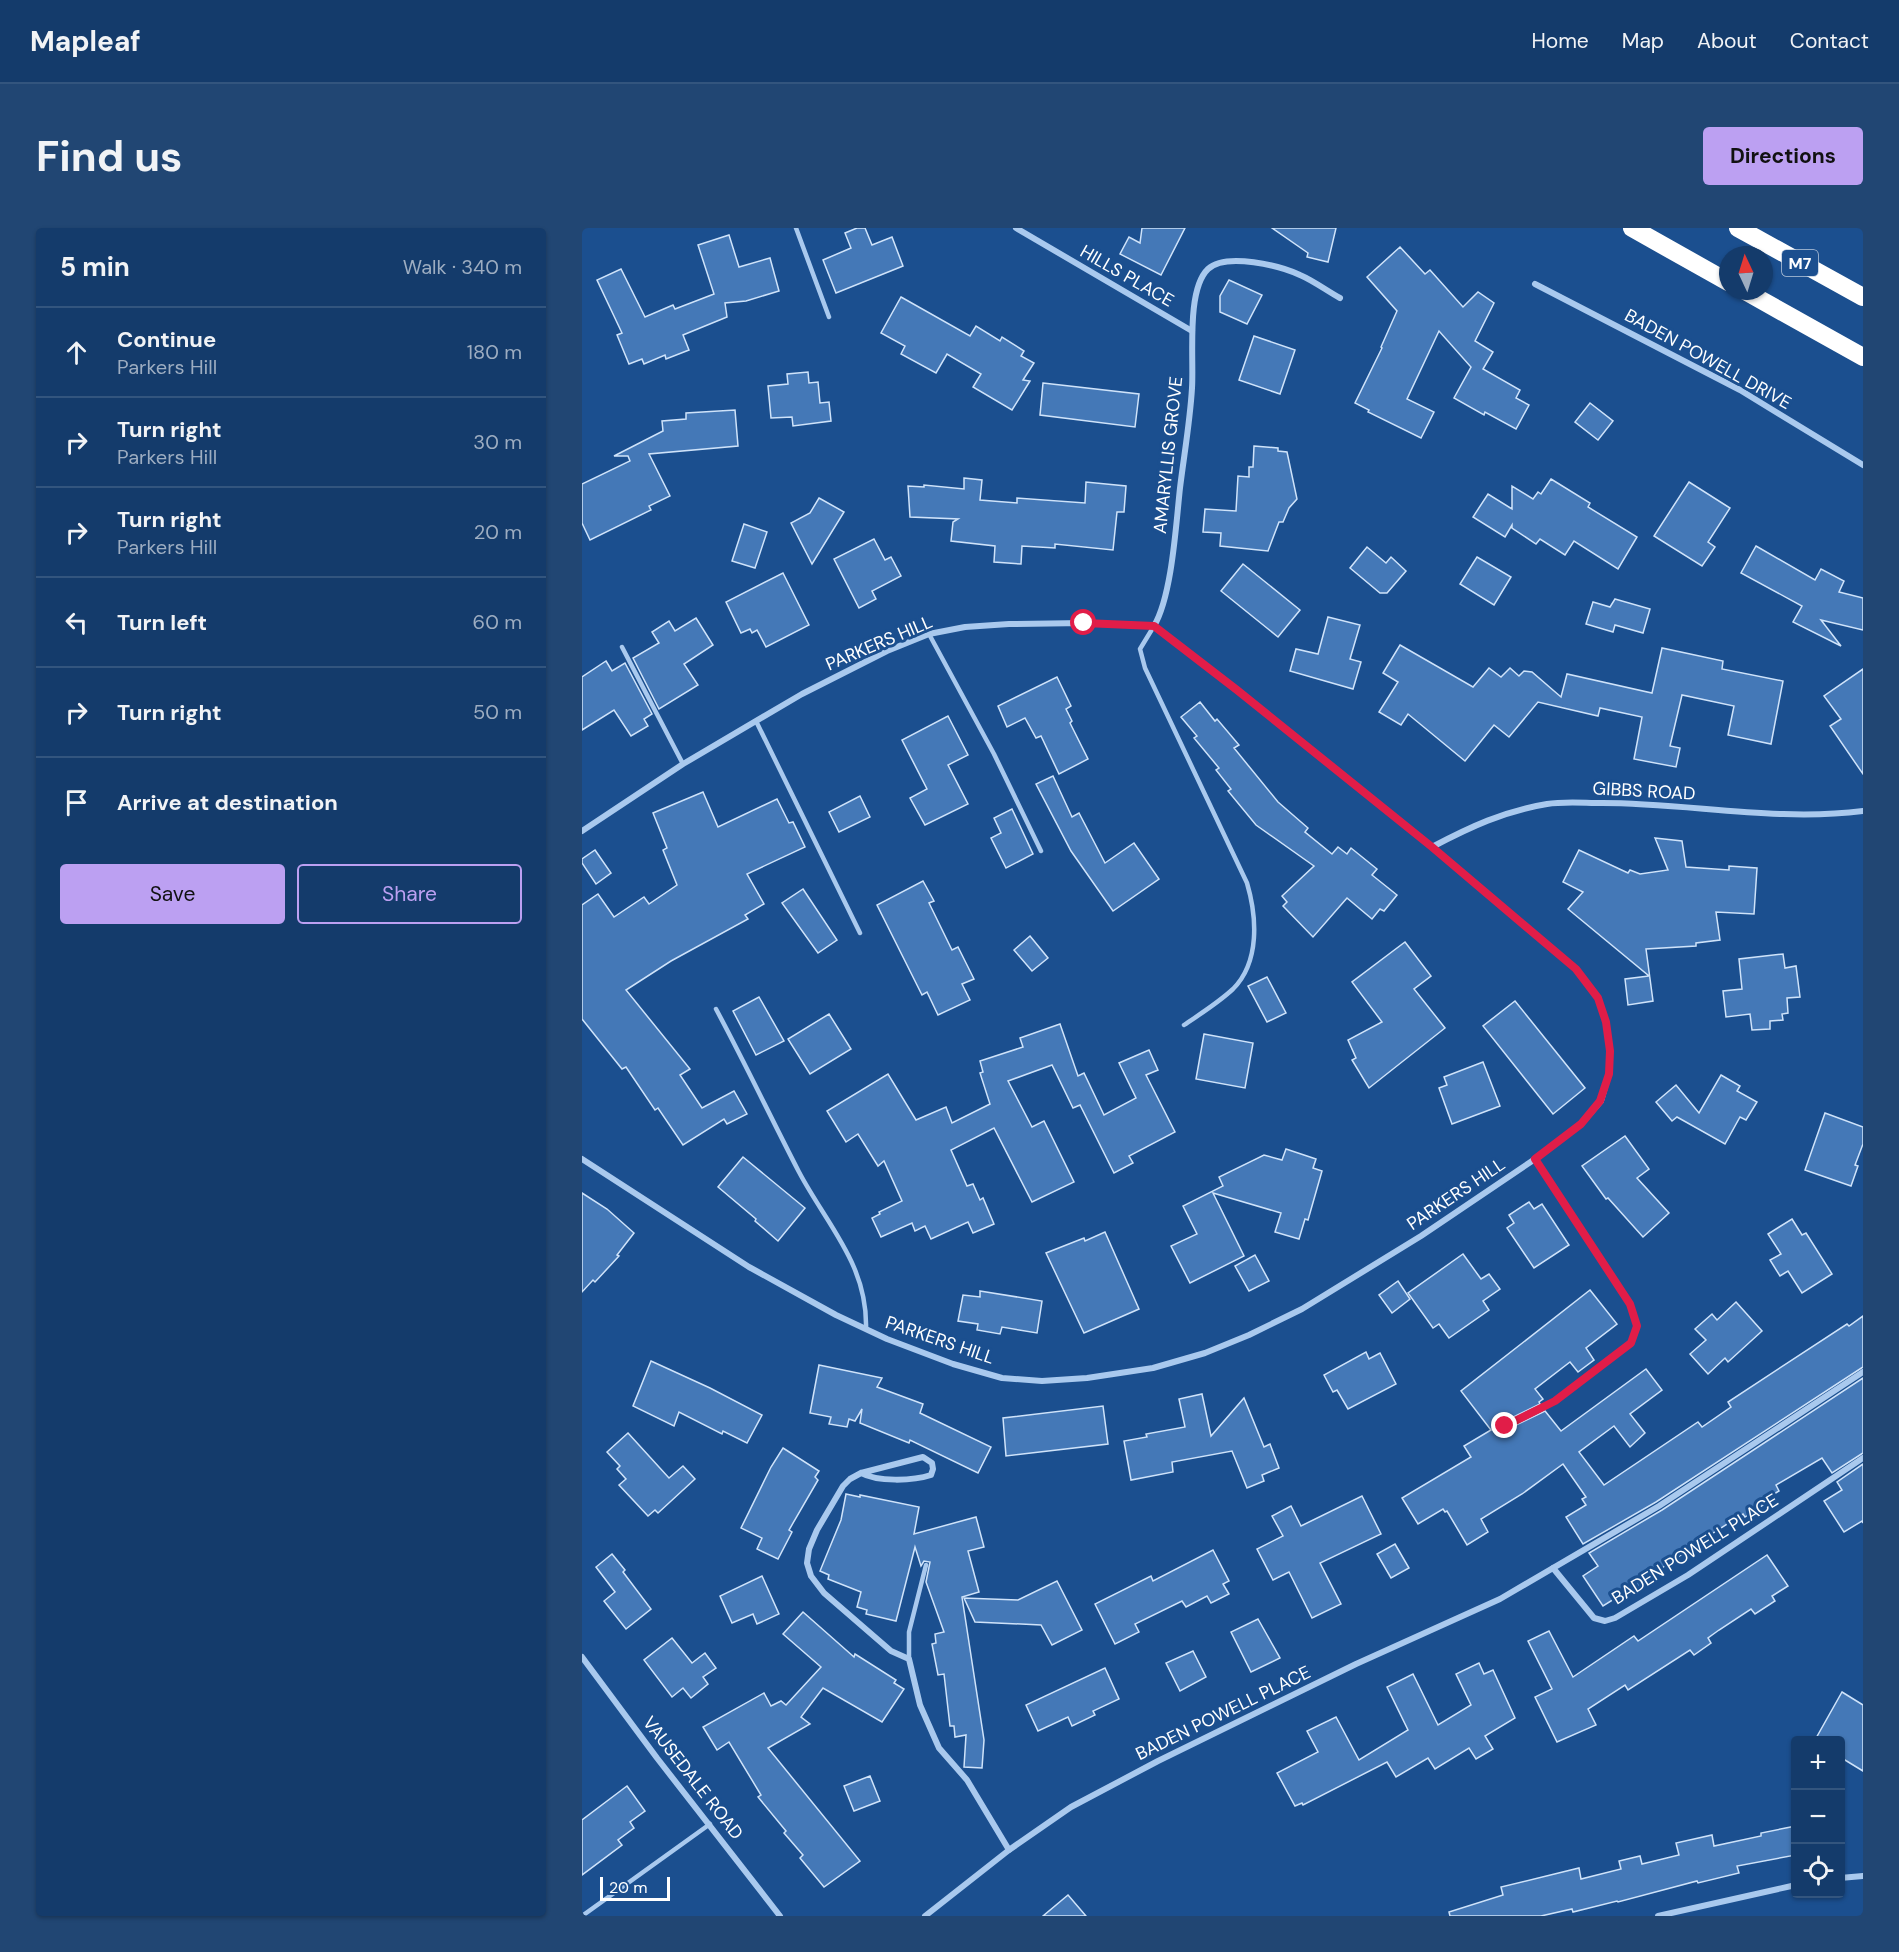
<!DOCTYPE html>
<meta charset="utf-8">
<style>
:root{--surface:#143b6b;--page:#214673;--text:#f1f3f6;--muted:#9dadc1;--line:#33557e;--accent:#bca0f2}
body{margin:0;font-family:"DM Sans",sans-serif;background:var(--page);color:var(--text)}
.controls{position:absolute;right:18px;bottom:18px;display:grid;overflow:hidden;border-radius:6px;box-shadow:0 2px 4px #0004}
.controls button{width:54px;height:54px;display:grid;place-items:center;padding:0;border:0;border-bottom:2px solid var(--line);background:var(--surface);color:var(--text);font:30px sans-serif}
.compass{position:absolute;left:1137px;top:18px;width:54px;height:54px;border-radius:50%;background:var(--surface);box-shadow:0 2px 4px #0004;rotate:356deg}
.scale{position:absolute;left:18px;bottom:15px;width:70px;box-sizing:border-box;padding-left:6px;border:3px solid #fff;border-top:0;font-size:16px;line-height:21px;white-space:nowrap;color:#fff;-webkit-text-stroke:4px #1b4f8f;paint-order:stroke}
.stop{position:absolute;width:18px;height:18px;margin:-14px;border:4px solid #e11d48;border-radius:50%;background:#fff}
.stop.end{background:#e11d48;border-color:#fff;box-shadow:0 2px 6px #0008}
.list{margin:0;padding:0;list-style:none}
h2{display:flex;justify-content:space-between;align-items:center;height:78px;margin:0;padding:0 24px;font-size:26px}
h2 small{font-size:20px;font-weight:400;color:var(--muted)}
.list li{display:grid;grid-template-columns:39px 1fr auto;gap:18px;align-items:center;box-sizing:border-box;height:90px;padding:0 24px;border-top:2px solid var(--line)}
.list b{display:block;font-size:22px;white-space:nowrap}
.list p{margin:0;font-size:20px;white-space:nowrap;color:var(--muted)}
.list em{font-size:20px;font-style:normal;color:var(--muted)}
.actions{display:flex;gap:12px;padding:18px 24px}
.actions a{flex:1;padding:14px 0;border:2px solid var(--accent);border-radius:6px;text-align:center;font-size:21px;color:var(--accent)}
.actions .main{background:var(--accent);color:#111}
.icon{flex:none;width:33px;height:33px;fill:none;stroke:currentColor;stroke-width:2;stroke-linecap:round;stroke-linejoin:round}
.map{position:relative;flex:none;width:1281px;height:1688px;overflow:hidden;border-radius:6px}
header{display:flex;align-items:center;gap:36px;box-sizing:border-box;height:84px;padding:0 30px;background:var(--surface);border-bottom:2px solid var(--line)}
header strong{font-size:28px}
nav{display:flex;gap:33px;margin-inline-start:auto;font-size:21px}
.intro{display:flex;align-items:center;justify-content:space-between;box-sizing:border-box;height:144px;padding:0 36px}
h1{margin:0;font-size:42px}
.button{padding:15px 27px;border-radius:6px;background:var(--accent);color:#111;font-size:21px;font-weight:700}
main{display:flex;gap:36px;padding:0 36px}
aside{flex:1;background:var(--surface);border-radius:6px;box-shadow:0 2px 4px #0004}
.map>svg:first-child{display:block}
</style>
<header>
<strong>Mapleaf</strong>
<nav><a>Home</a><a>Map</a><a>About</a><a>Contact</a></nav>
</header>
<div class="intro"><h1>Find us</h1><a class="button">Directions</a></div>
<main>
<aside>
<h2>5 min<small>Walk · 340 m</small></h2>
<ul class="list">
<li><svg class="icon" aria-label="ahead" viewBox="0 0 24 24"><path d="M12 20V5M6 11l6-6 6 6"/></svg><div><b>Continue</b><p>Parkers Hill</p></div><em>180 m</em></li>
<li><svg class="icon" aria-label="right" viewBox="0 0 24 24"><path d="M7 20v-9h11M14 6l5 5-5 5"/></svg><div><b>Turn right</b><p>Parkers Hill</p></div><em>30 m</em></li>
<li><svg class="icon" aria-label="right" viewBox="0 0 24 24"><path d="M7 20v-9h11M14 6l5 5-5 5"/></svg><div><b>Turn right</b><p>Parkers Hill</p></div><em>20 m</em></li>
<li><svg class="icon" aria-label="left" viewBox="0 0 24 24"><path d="M17 20v-9H6M10 6l-5 5 5 5"/></svg><div><b>Turn left</b></div><em>60 m</em></li>
<li><svg class="icon" aria-label="right" viewBox="0 0 24 24"><path d="M7 20v-9h11M14 6l5 5-5 5"/></svg><div><b>Turn right</b></div><em>50 m</em></li>
<li><svg class="icon" aria-label="arrive" viewBox="0 0 24 24"><path d="M6 21V4h12l-3 4 3 4H6"/></svg><div><b>Arrive at destination</b></div></li>
</ul>
<div class="actions"><a class="main">Save</a><a>Share</a></div>
</aside>
<div class="map">
<svg width="1281" height="1688" viewBox="0 0 1281 1688">
<rect width="100%" height="100%" fill="#1b4f8f"/>
<g fill="#4478b7" stroke="#cfe3fa" stroke-width="1.5">
<path d="M275,0H283L290,17L310,9L321,38L254,65L241,32L269,20L263,5Z"/>
<path d="M560,0H603L579,47L538,26L547,9L558,15Z"/>
<path d="M690,0H754L746,34L725,29L726,25Z"/>
<path d="M147,7L157,39L188,30L197,63L164,73L143,75L145,89L101,107L107,122L84,131L83,127L62,136L60,131L47,136L35,107L40,105L15,52L39,41L63,89L91,77L93,81L132,66L116,17Z"/>
<path d="M818,19L843,46L848,42L881,79L896,64L912,75L893,113L911,124L901,141L938,162L934,170L947,177L934,201L903,184L902,187L872,170L889,139L857,103L825,171L852,184L839,210L786,184L787,182L773,175L800,120L799,119L815,83L785,49Z"/>
<path d="M647,52L680,67L665,96L638,84V68Z"/>
<path d="M319,69L388,108L394,98L418,113L420,109L442,123L439,128L452,135L441,152L448,153L430,182L391,159L399,146L365,126L354,145L319,126L323,118L299,105Z"/>
<path d="M672,108L713,122L698,166L657,152Z"/>
<path d="M226,144L227,155L236,154L238,175L247,174L249,193L211,198L210,189L189,190L186,158L206,156L205,146Z"/>
<path d="M461,155L557,166L553,199L458,187Z"/>
<path d="M1008,175L1031,193L1016,212L993,194Z"/>
<path d="M153,182L156,218L67,226L88,268L67,278L69,282L8,312L0,295V256L48,233L46,228H32L81,203L80,193L104,191V185Z"/>
<path d="M672,218L696,220V223L705,224L715,271L707,280L701,294H697L686,323L638,318L639,305L621,304L623,281L654,283L656,248L667,249V239H671Z"/>
<path d="M382,250L400,252L398,272L435,275V270L503,275L504,254L544,258L542,284H535L531,322L473,316V320L440,318L439,336L412,334L413,318L369,313L371,294L376,291L328,289L326,258L342,259V257L382,261Z"/>
<path d="M969,251L1008,275L1006,279L1055,309L1036,341L992,313L983,327L958,311L954,316L930,300V297L923,309L891,289L906,266L930,281V258L951,271L956,264L959,266Z"/>
<path d="M1107,254L1148,280L1126,314L1133,319L1120,338L1072,308Z"/>
<path d="M237,270L262,284L230,336L209,295L228,285Z"/>
<path d="M162,296L185,304L173,340L150,333Z"/>
<path d="M292,311L303,332L309,329L319,348L290,363L294,371L277,380L252,331Z"/>
<path d="M1174,318L1233,352L1239,341L1262,353L1257,364L1281,370V402L1239,392L1259,418L1211,394L1220,378L1159,345Z"/>
<path d="M785,319L804,335L809,329L824,343L805,365H798L768,340Z"/>
<path d="M895,329L929,349L912,377L878,356Z"/>
<path d="M661,336L718,382L696,409L639,363Z"/>
<path d="M201,345L227,397L184,419L175,402L170,405L168,401L159,405L144,374Z"/>
<path d="M1033,371L1068,381L1061,405L1033,397L1031,404L1004,396L1011,374L1028,379Z"/>
<path d="M746,389L778,397L768,431L779,434L771,461L708,443L714,421L736,426Z"/>
<path d="M114,390L131,417L102,436L116,457L77,481L51,430L77,415L70,404L87,393L93,403Z"/>
<path d="M818,417L891,459L907,440L919,449L928,440L937,448L942,443L950,444L979,469L985,446L1070,465L1080,420L1141,433L1140,441L1201,453L1189,516L1146,507L1152,478L1100,467L1088,518L1098,520L1094,539L1052,531L1060,489L1018,480L1016,488L956,474L927,509L912,497L883,533L826,486L819,497L797,484L816,454L801,445Z"/>
<path d="M24,433L30,443L43,435L70,486L62,491L66,498L49,508L32,482L0,502V449Z"/>
<path d="M1281,441V546L1248,498L1259,491L1242,468Z"/>
<path d="M475,449L489,478L484,481L490,493L488,495L506,531L477,546L459,508L454,510L443,490L425,499L416,478Z"/>
<path d="M618,474L633,493L635,491L657,517L652,520L696,574L726,600L723,604L750,626L756,619L765,626L769,620L795,641L790,647L815,667L802,683L798,681L790,691L765,670L731,709L701,678L705,674L700,668L732,638L674,597L646,563L649,561L634,542L637,540L612,510L615,508L599,489Z"/>
<path d="M366,488L386,527L366,537L386,576L343,597L328,570L345,561L320,512Z"/>
<path d="M471,548L490,589L497,585L523,635L552,615L577,651L531,683L489,623L454,556Z"/>
<path d="M121,564L136,599L195,571L207,595L211,594L223,619L165,646L182,676L163,687L166,691L89,733L44,762L108,841L98,847L120,880L152,863L165,886L145,896L142,891L101,917L76,880L73,882L44,839L40,841L0,791V677L16,666L32,689L62,669L67,676L95,657L81,622L85,620L71,585Z"/>
<path d="M278,568L288,589L257,604L247,584Z"/>
<path d="M430,581L451,626L424,640L409,610L419,605L412,590Z"/>
<path d="M1073,610L1100,613L1104,639L1147,642V638L1175,640L1172,686L1134,684L1138,712L1114,715V718L1064,721L1071,773L1046,777L1043,751L1067,748L986,681L1001,664L981,654L997,622L1046,645L1048,642L1058,646L1086,642Z"/>
<path d="M13,622L29,645L14,656L0,635V631Z"/>
<path d="M341,653L352,673L347,675L370,722L376,719L392,751L380,756L388,772L356,787L345,764L340,767L295,677Z"/>
<path d="M221,661L255,712L236,725L200,675Z"/>
<path d="M448,708L466,730L450,743L432,722Z"/>
<path d="M823,714L849,748L832,761L863,800L787,860L770,832L774,830L766,812L800,794L770,754Z"/>
<path d="M1201,726L1203,740L1214,738L1218,769L1205,770L1206,785L1200,786L1201,792L1188,793V801L1170,802L1168,786L1144,789L1141,763L1160,761L1157,731Z"/>
<path d="M685,749L704,785L685,794L666,758Z"/>
<path d="M177,769L202,813L174,827L151,783Z"/>
<path d="M933,773L1003,860L971,886L901,798Z"/>
<path d="M247,786L269,821L228,846L206,811Z"/>
<path d="M478,796L496,848L502,845L522,887L554,870L537,835L567,822L576,842L564,847L593,904L547,928L551,935L532,945L498,877L491,880L470,837L426,853L450,899L462,893L492,954L450,974L412,900L369,922L385,958L391,956L398,972L401,970L412,996L391,1005L386,994L349,1011L343,998L333,1003L330,995L299,1009L290,990L298,986L297,984L320,973L302,933L296,938L276,906L264,914L245,883L306,846L334,892L364,879L370,895L408,876L398,845L401,844L398,833L441,819L438,810Z"/>
<path d="M622,806L671,815L663,860L614,851Z"/>
<path d="M901,834L918,878L870,896L857,860L865,857L862,849Z"/>
<path d="M1139,847L1158,858L1155,863L1175,874L1164,892L1158,889L1143,916L1095,889L1090,893L1074,874L1094,857L1117,885Z"/>
<path d="M1243,885L1281,899V916L1273,937L1276,938L1269,958L1223,942Z"/>
<path d="M1043,908L1067,941L1055,950L1087,985L1061,1009L1026,970L1024,971L1000,938Z"/>
<path d="M704,921L734,931L731,940L740,943L726,992L723,991L717,1011L693,1004L699,985L631,965L662,1028L608,1055L589,1018L615,1006L601,978L641,958L637,949L682,927L700,932Z"/>
<path d="M161,929L223,980L196,1013L173,993L174,991L136,959Z"/>
<path d="M0,965L25,981L52,1005L35,1027L37,1028L13,1054L11,1052L0,1064Z"/>
<path d="M947,974L952,981L960,976L987,1017L952,1040L925,1000L932,995L927,987Z"/>
<path d="M1210,991L1220,1007L1224,1005L1250,1046L1220,1065L1206,1043L1198,1048L1188,1032L1199,1026L1186,1006Z"/>
<path d="M523,1004L557,1081L502,1105L464,1025L502,1010L503,1013Z"/>
<path d="M881,1026L899,1051L907,1046L918,1061L901,1073L907,1082L867,1110L857,1096L851,1100L826,1065Z"/>
<path d="M673,1027L687,1053L667,1063L653,1038Z"/>
<path d="M816,1053L828,1071L810,1085L797,1067Z"/>
<path d="M1008,1062L1035,1096L1004,1120L1012,1132L996,1144L988,1134L953,1161L961,1171L957,1174L958,1176L921,1194L919,1198L920,1201L924,1202L963,1183L979,1203L1064,1141L1080,1162L1048,1186L1063,1205L1048,1219L1032,1198L997,1224L1022,1257L1116,1194L1120,1199L1149,1179L1146,1174L1265,1096L1267,1098L1281,1088V1139L1074,1274L1001,1316L984,1289L1004,1277L1000,1271L1004,1269L981,1236L940,1266L899,1291L906,1304L885,1317L865,1283L863,1284L861,1281L836,1296L820,1270L889,1229L882,1218L909,1202L879,1163Z"/>
<path d="M398,1063L460,1073L455,1105L420,1099L418,1106L395,1102L396,1096L376,1093L381,1067L398,1069Z"/>
<path d="M1154,1074L1180,1103L1146,1134L1143,1130L1126,1146L1108,1126L1124,1112L1113,1101L1130,1086L1135,1092Z"/>
<path d="M784,1124L787,1131L798,1125L814,1156L766,1181L755,1162L751,1164L742,1147Z"/>
<path d="M69,1133L128,1160L180,1187L165,1215L141,1203L140,1206L97,1184L92,1198L51,1178Z"/>
<path d="M237,1137L300,1150L295,1159L341,1176L338,1185L409,1219L396,1245L328,1212L327,1215L278,1195L280,1181L273,1193L267,1191L265,1199L247,1196L249,1189L228,1185Z"/>
<path d="M1281,1150V1225L1250,1245L1240,1230L1194,1257L1197,1263L1179,1274L1181,1277L1163,1289L1161,1286L1120,1312L1122,1316L1104,1328L1102,1325L1058,1355L1060,1358L1042,1369L1040,1366L1021,1378L1001,1348L1016,1338L1007,1325L1080,1282Z"/>
<path d="M620,1166L629,1208L662,1170L682,1219L688,1216L697,1240L680,1247L682,1253L665,1260L650,1223L590,1234L591,1244L549,1252L542,1213L565,1209L564,1206L603,1199L597,1171Z"/>
<path d="M521,1178L526,1216L424,1228L421,1190Z"/>
<path d="M46,1205L87,1250L101,1238L113,1251L76,1285L73,1282L66,1288L37,1257L44,1251L35,1241L38,1238L25,1224Z"/>
<path d="M201,1220L237,1243L233,1249L236,1252L207,1302L210,1304L196,1331L175,1321L180,1310L159,1300L189,1239Z"/>
<path d="M1281,1236V1295L1280,1293L1262,1304L1242,1273L1260,1262L1255,1254Z"/>
<path d="M264,1266L278,1269V1267L337,1279L332,1306L394,1289L402,1319L386,1323L397,1364L380,1369L402,1512L400,1540L382,1539L384,1507L373,1509L372,1498H368L362,1446L356,1447L350,1416L354,1415L353,1406L362,1404L344,1354L348,1334L342,1333L339,1338L333,1319L314,1393L284,1386L285,1382L275,1379L279,1364L246,1351L247,1347L238,1343L259,1292Z"/>
<path d="M780,1268L799,1306L738,1335L759,1376L730,1390L707,1344L691,1352L675,1321L701,1308L690,1288L709,1278L719,1298Z"/>
<path d="M813,1316L827,1340L809,1350L795,1326Z"/>
<path d="M631,1322L647,1353L641,1356L647,1366L629,1375L625,1368L604,1379L600,1373L553,1396L557,1404L533,1416L513,1376L569,1348L571,1353Z"/>
<path d="M30,1326L43,1342L41,1344L69,1381L44,1401L22,1373L33,1364L14,1339Z"/>
<path d="M1185,1327L1206,1358L1190,1368L1193,1373L1173,1386L1169,1381L1137,1402L1126,1410L1129,1415L1112,1427L1108,1422L1046,1462L1043,1457L1006,1481L1014,1497L975,1514L953,1469L970,1461L946,1413L967,1403L991,1449L1052,1408L1056,1413Z"/>
<path d="M180,1348L197,1386L175,1396L171,1386L150,1395L138,1368Z"/>
<path d="M475,1353L500,1402L470,1417L459,1397L393,1394L382,1370L436,1372Z"/>
<path d="M221,1384L272,1429L273,1426L314,1452L312,1455L322,1461L300,1494L241,1460L219,1489L228,1496L186,1520L278,1633L242,1659L218,1630L221,1627L202,1605L204,1603L176,1569L179,1567L147,1514L135,1522L121,1499L182,1465L189,1478L199,1473L204,1477L239,1439L201,1406Z"/>
<path d="M676,1391L698,1430L669,1444L649,1404Z"/>
<path d="M90,1410L110,1435L123,1425L134,1440L121,1449L126,1456L109,1470L101,1460L90,1469L62,1432Z"/>
<path d="M611,1423L624,1449L598,1463L584,1435Z"/>
<path d="M897,1435L902,1446L911,1442L933,1490L903,1508L911,1521L894,1531L887,1520L853,1541L846,1530L814,1549L805,1534L721,1577L720,1575L713,1578L695,1545L736,1524L725,1503L754,1489L777,1532L826,1502L805,1459L831,1446L856,1497L889,1477L874,1446Z"/>
<path d="M523,1440L537,1471L511,1483L513,1487L490,1498L486,1489L456,1503L444,1477Z"/>
<path d="M1260,1464L1281,1477V1543L1258,1529V1512H1233Z"/>
<path d="M288,1548L298,1573L272,1583L262,1558Z"/>
<path d="M45,1558L63,1583L48,1594L52,1600L36,1612L40,1617L0,1647V1592Z"/>
<path d="M1214,1598V1627L1155,1638L1157,1645L1116,1655L1115,1653L1036,1674L1035,1673L991,1684L990,1681L959,1688H868L867,1684L921,1667L919,1659L997,1640L999,1651L1039,1641L1037,1633L1058,1628L1060,1636L1097,1627L1094,1615L1130,1607L1132,1618L1179,1608V1605Z"/>
<path d="M486,1667L504,1688H461Z"/>
</g>
<g fill="none" stroke-linecap="round" stroke-linejoin="round">
<g stroke="#a9c9ee" stroke-width="4.5">
<path d="M214,0L247,89"/>
<path d="M572,398L558,421L563,440L665,655C675,689 678,734 651,761C636,775 618,786 602,797"/>
<path d="M347,406L412,526L459,623"/>
<path d="M40,419L101,536"/>
<path d="M174,493L278,705"/>
<path d="M134,781C163,835 189,890 217,944C245,997 286,1037 284,1101"/>
<path d="M923,1198L973,1173L1049,1115L1055,1098L1048,1076L953,931"/>
<path d="M327,1431V1404L344,1337"/>
<path d="M0,1688L128,1596"/>
</g>
<g stroke="#a9c9ee" stroke-width="6">
<path d="M434,0L610,103"/>
<path d="M953,56L1158,162L1281,237"/>
<path d="M572,398C590,368 594,296 598,260C602,227 608,194 610,160C612,130 604,62 626,41C644,24 699,38 718,47C732,53 745,63 758,70"/>
<path d="M0,603L101,536L220,466L305,423L347,406L383,399L427,396L502,395L572,398L655,462L850,619L994,741L1016,770L1024,794L1028,823L1027,846L1019,873L999,896L953,931L839,1008L720,1081L667,1107L623,1125L571,1140L505,1150L460,1153L420,1150L371,1136L305,1111L254,1087L167,1039L0,931"/>
<path d="M850,619C888,599 922,583 965,576C982,573 1002,575 1020,575C1107,575 1194,594 1281,583"/>
<path d="M279,1245C295,1254 331,1253 349,1247L351,1241L350,1235L341,1229L279,1245L268,1251L261,1258L235,1302L227,1321L225,1335L229,1348L242,1365L309,1423L327,1431L338,1477L357,1520L385,1552L427,1622"/>
<path d="M971,1340L1012,1390L1023,1393L1033,1390L1106,1347L1281,1230"/>
<path d="M0,1429L75,1530L198,1688"/>
<path d="M1258,1650L1281,1648"/>
<path d="M343,1688L427,1622L489,1579L576,1533L774,1436L918,1371L1077,1278L1281,1144"/>
<path d="M1076,1688L1214,1657"/>
</g>
<g stroke="#fff" stroke-width="18">
<path d="M1050,0L1146,54"/>
<path d="M1156,0L1281,69"/>
<path d="M1163,63L1281,129"/>
</g>
</g>
<g fill="none" stroke-linecap="round" stroke-linejoin="round">
<path stroke="#e11d48" stroke-width="8" d="M502,395L572,398L655,462L850,619L994,741L1016,770L1024,794L1028,823L1027,846L1018,873L999,896L953,931L1048,1076L1055,1098L1049,1115L973,1173L923,1198"/>
</g>
<g text-anchor="middle" dominant-baseline="central" stroke-width="6" stroke-linejoin="round" paint-order="stroke">
<rect fill="#1b4f8f" stroke="#bbcadd" stroke-width="1.5" x="1200" y="22" width="36" height="26" rx="4.5"/>
<g font-size="16" font-weight="bold" fill="#fff">
<text x="1218" y="35">M7</text>
</g>
<g font-size="18" fill="#fff" stroke="#1b4f8f">
<text transform="translate(545 48) rotate(30)">HILLS PLACE</text>
<text transform="translate(1126 131) rotate(29)">BADEN POWELL DRIVE</text>
<text transform="translate(586 227) rotate(-84)">AMARYLLIS GROVE</text>
<text transform="translate(297 415) rotate(-23)">PARKERS HILL</text>
<text transform="translate(1062 563) rotate(3)">GIBBS ROAD</text>
<text transform="translate(874 966) rotate(-34)">PARKERS HILL</text>
<text transform="translate(358 1112) rotate(19)">PARKERS HILL</text>
<text transform="translate(1113 1321) rotate(-32)">BADEN POWELL PLACE</text>
<text transform="translate(641 1485) rotate(-26)">BADEN POWELL PLACE</text>
<text transform="translate(111 1550) rotate(52)">VAUSEDALE ROAD</text>
</g>
</g>
</svg>
<div class="controls">
<button>+</button>
<button>−</button>
<button><svg class="icon" aria-label="locate" viewBox="0 0 24 24"><circle cx="12" cy="12" r="6"/><path d="M12 2v4M12 18v4M2 12h4M18 12h4"/></svg></button>
</div>
<svg class="compass" viewBox="-18 -18 36 36"><path d="M0-13l5 13h-10z" fill="#e53935"/><path d="M0 13l5-13h-10z" fill="#9dadc1"/></svg>
<div class="scale">20 m</div>
<div class="stop" style="left:502px;top:395px"></div>
<div class="stop end" style="left:923px;top:1198px"></div>
</div>
</main>
